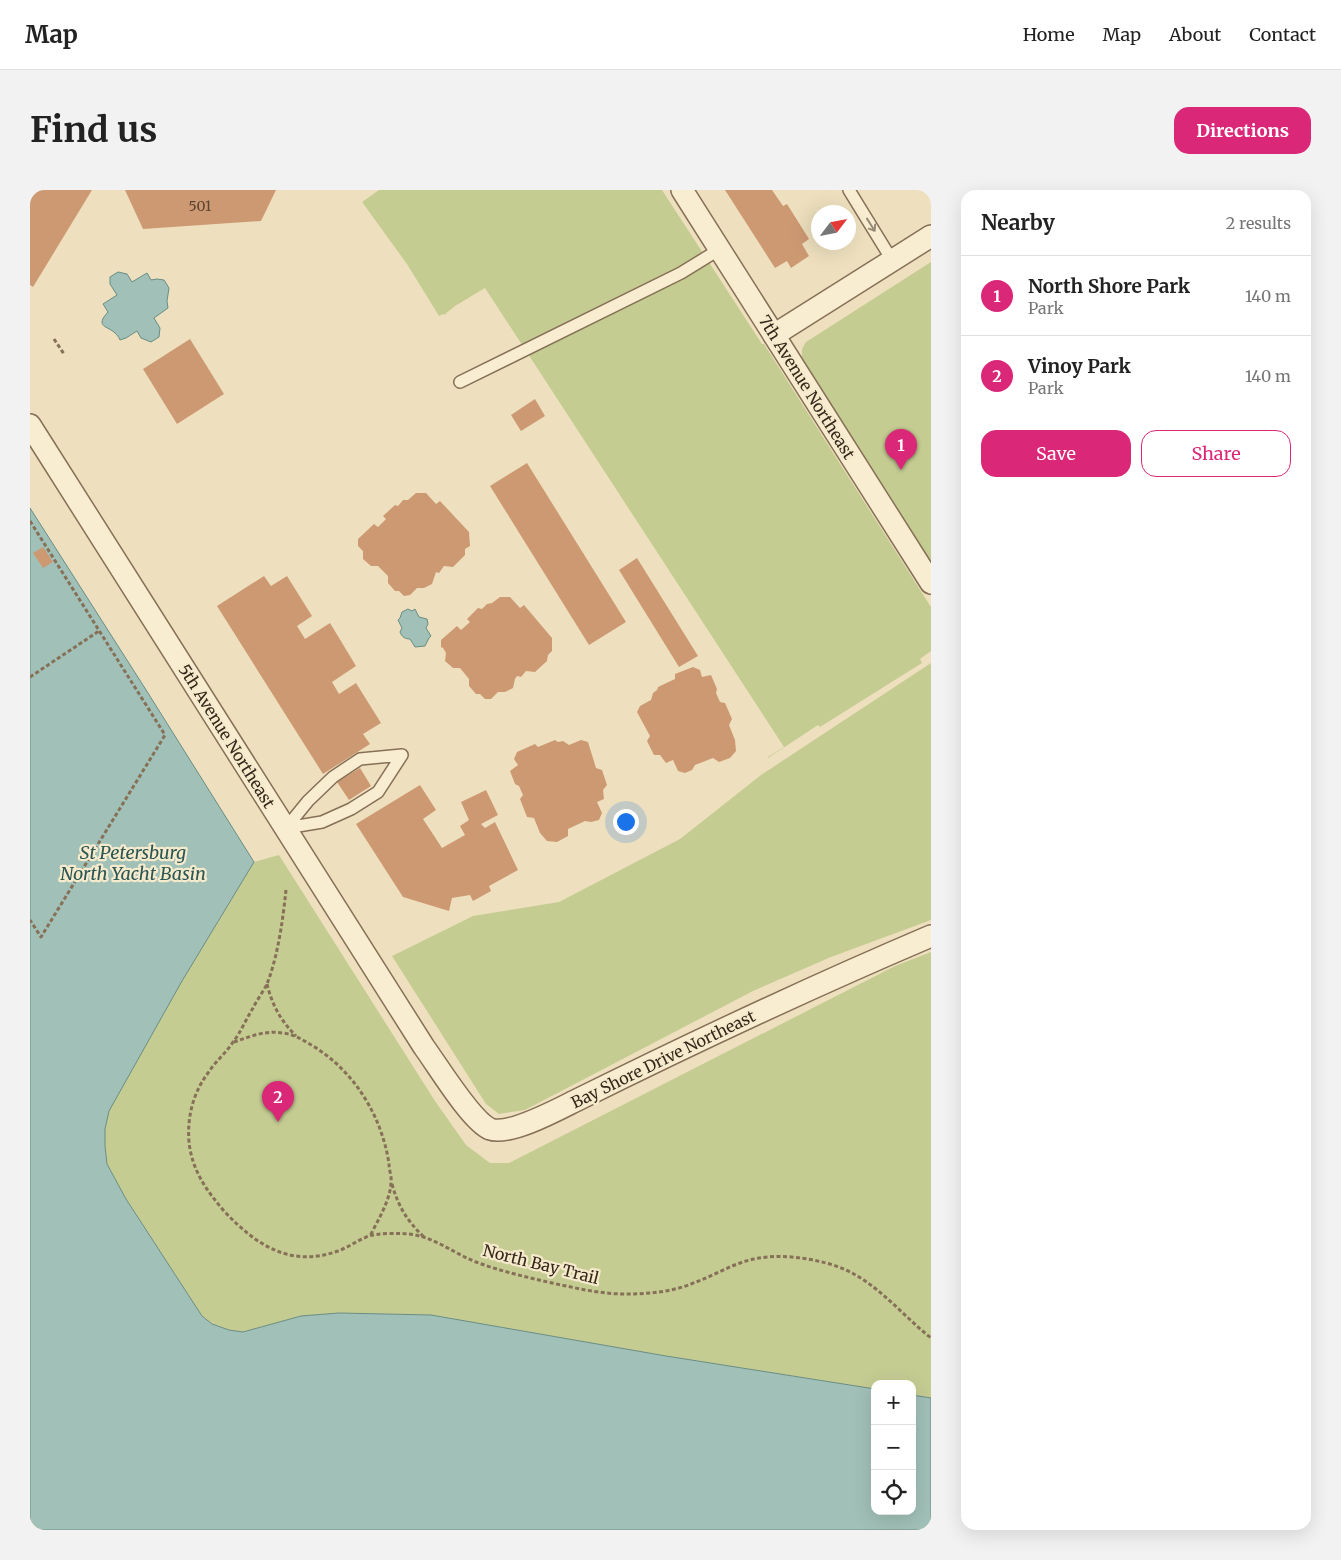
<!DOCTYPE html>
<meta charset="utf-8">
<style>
:root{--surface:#fff;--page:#f2f2f2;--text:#222;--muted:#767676;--line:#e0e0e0;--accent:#db2777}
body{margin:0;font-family:Merriweather,serif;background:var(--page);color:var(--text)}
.controls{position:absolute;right:15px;bottom:15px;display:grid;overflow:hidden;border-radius:10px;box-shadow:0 5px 20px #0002}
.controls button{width:45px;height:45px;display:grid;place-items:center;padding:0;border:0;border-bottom:1px solid var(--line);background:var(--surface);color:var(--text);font:25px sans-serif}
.compass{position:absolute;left:781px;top:15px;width:45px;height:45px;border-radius:50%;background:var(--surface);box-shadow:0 5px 20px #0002;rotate:58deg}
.you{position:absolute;left:595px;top:631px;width:18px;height:18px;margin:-12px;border:4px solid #fff;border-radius:50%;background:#1a73e8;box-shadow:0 0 0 8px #1a73e833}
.badge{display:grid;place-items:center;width:32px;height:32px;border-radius:50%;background:var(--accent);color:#fff;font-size:16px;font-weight:700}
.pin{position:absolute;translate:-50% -41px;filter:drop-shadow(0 1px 2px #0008)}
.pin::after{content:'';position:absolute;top:26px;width:18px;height:15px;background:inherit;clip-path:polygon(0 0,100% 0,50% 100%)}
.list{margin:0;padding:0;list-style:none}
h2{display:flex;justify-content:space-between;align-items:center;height:65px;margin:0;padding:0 20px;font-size:21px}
h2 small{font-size:16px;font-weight:400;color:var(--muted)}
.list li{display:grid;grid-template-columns:32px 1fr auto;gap:15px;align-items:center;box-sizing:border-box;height:80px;padding:0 20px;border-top:1px solid var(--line)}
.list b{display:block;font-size:19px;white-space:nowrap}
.list p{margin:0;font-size:16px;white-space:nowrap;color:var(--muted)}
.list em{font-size:16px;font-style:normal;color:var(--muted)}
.actions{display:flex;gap:10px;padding:15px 20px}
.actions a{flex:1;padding:11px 0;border:1px solid var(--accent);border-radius:15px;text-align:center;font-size:18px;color:var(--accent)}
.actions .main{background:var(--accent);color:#fff}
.icon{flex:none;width:28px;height:28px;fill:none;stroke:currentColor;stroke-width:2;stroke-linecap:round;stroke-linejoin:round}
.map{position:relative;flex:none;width:901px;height:1340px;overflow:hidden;border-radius:15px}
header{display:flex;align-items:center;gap:30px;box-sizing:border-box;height:70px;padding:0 25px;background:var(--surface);border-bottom:1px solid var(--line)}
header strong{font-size:24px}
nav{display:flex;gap:28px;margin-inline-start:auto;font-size:18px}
.intro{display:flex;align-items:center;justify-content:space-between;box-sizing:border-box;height:120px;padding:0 30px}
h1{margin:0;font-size:35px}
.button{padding:12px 22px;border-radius:15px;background:var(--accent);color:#fff;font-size:18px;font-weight:700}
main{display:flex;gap:30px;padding:0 30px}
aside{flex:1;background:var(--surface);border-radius:15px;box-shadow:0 5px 20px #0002}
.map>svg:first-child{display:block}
</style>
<header>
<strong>Map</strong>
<nav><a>Home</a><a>Map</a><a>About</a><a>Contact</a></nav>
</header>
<div class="intro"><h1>Find us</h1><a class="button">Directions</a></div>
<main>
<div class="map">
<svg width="901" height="1340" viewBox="0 0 901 1340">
<rect width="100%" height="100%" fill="#eee0be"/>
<g fill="#c5cc92">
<path d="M349,0H632L732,154H734L901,417V461L890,469L892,473L790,537L788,535L738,568V567L754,557L455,98L425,116L414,125L413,124L409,126L377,74L332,12Z"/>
<path d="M901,72V373L772,171V159L776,152Z"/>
<path d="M901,473V730L801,767L723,801L495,920L469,924L456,914L362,766L443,726L529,712L650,649L731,585Z"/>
<path d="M249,665L405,911L436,955L460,973H479L865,776L901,762V1208L882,1205V1194H845V1199L636,1166L401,1125L309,1123L271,1126L213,1142L199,1140L182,1134L172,1126L96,1009L77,974L75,956V939L78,921L152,791L224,672Z"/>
</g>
<g fill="#a1c0b7" stroke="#698d84">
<path d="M88,82L97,84L102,92L117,83L121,90L127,89L134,90L139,98L137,111L138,118L124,128L130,138L129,147L121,152L111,148L107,141L96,148L90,150C89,147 87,145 85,143C78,136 64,137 78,122L73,114L87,105L80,94V87Z"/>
<path d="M0,318L118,503L224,672L152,791L79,921L75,939V956L77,974L96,1009L172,1126L182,1134L199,1140L213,1142L271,1126L309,1123L401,1125L636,1166L845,1199V1321H882V1205L901,1208V1340H0Z"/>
<path d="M378,419L382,421L385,419L389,427L397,429L398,434L396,438L401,446L399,448L395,456L385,457L380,449C375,449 372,447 370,442L372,438L368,430L370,428L372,422Z"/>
</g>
<g fill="#cd9973">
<path d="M0,0H62L3,97L0,95Z"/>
<path d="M95,0H246L231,31L113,39Z"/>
<path d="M695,0H742L753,16L757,14L779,49L772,54L779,66L761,78L757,71L745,78Z"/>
<path d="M160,149L194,204L147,234L113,179Z"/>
<path d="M505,209L515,226L491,241L481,225Z"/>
<path d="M497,273L596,432L559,455L460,296Z"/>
<path d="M386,303H396L406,314L410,311L439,342L440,356L435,359V365L423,377L414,376L409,383L406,382L402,394L394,398H387L380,405L374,406L369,401H365L358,393V386L348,376H341L333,369V361L328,356V349L344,334L348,337L356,329L353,326L365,315L368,316L373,310H378Z"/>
<path d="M13,357L23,372L13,378L3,363Z"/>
<path d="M607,368L668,466L649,477L589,380Z"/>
<path d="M234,386L241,396L257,386L282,426L267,436L275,449L300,433L326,476L302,492L309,504L326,493L351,533L333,544L340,554L293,584L187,416Z"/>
<path d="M470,407H480L490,418L494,415L522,448V461L518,465L517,471L505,482L496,481L491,487L487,486L485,489L483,498L475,502H468L461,509H455L450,504H446L439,496V489L430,478H423L415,471L416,463L413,458L411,457V450L427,436L431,440L440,432L437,429L448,418L452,419L457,414L462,413Z"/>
<path d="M663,477L670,480L672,487L681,485L687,499L686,503L690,512L695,513L702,529L699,535L705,550L706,561L700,568L689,572L683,568L665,575L662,580L655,583L648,581L643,570L636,573L630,565H624L617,551L620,546L607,522L610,516L621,510L623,503L627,500L628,497L645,489V484Z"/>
<path d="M525,550L528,552L533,551L539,555L551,550L558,552L566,578L572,580L577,595L573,600L574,609L567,612L572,623L569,630L561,632L555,631L538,639V646L527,652L517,651L510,643L504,628L497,627L490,609L493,605L489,596L485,594L480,581L488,575L484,569L487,562L505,554L508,557Z"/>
<path d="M330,578L341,596L319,610L307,592Z"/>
<path d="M390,595L406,620L393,629L412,658L435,645L430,636L439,630L431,612L456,600L468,625L451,634L455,638L465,632L488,680L459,696L461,701L443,711L440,705L422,708L419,721L373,707L326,634Z"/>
</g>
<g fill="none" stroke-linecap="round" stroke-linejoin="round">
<g stroke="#867057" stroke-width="14">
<g id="service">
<path d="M819,0L862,70"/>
<path d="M430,192L651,83L690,59"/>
<path d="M372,565L348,602L321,619L292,632L256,638L278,611L303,587L330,569Z"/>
</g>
</g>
<g stroke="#867057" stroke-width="24">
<g id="minor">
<path d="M652,0L901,393"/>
<path d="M744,145L901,46"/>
<path d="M0,235L394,857C408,876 441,931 460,939C479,946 527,920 545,911C662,853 781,797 901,746"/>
</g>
</g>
<g stroke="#867057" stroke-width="3" stroke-dasharray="4 2.5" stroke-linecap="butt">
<path d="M24,149L34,164"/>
<path d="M0,331L135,545L11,747L0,730"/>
<path d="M0,487L69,441"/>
<path d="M256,700C253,729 248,766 237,794C233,802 227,810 223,818C216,829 211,842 203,852C196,863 185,872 178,883C163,903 157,927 159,952C162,980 176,1000 194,1021C226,1055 260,1078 308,1061C319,1057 328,1050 339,1046C348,1043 368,1043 378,1044C403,1046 423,1063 446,1072C470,1081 496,1087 522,1093C546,1098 570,1104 594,1104C619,1104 643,1102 666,1092C685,1085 704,1073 724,1069C747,1064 773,1067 796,1073C841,1084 867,1121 901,1148"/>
<path d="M237,794C242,815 251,831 266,846"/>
<path d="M204,852C219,847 235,840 252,843C264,844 273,850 283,856C324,881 352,926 359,974C359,980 362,987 361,993C360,1011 348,1030 340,1046"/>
<path d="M362,994C368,1016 377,1031 394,1047"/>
</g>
<use href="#service" stroke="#f9edd1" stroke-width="11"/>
<use href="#minor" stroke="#f9edd1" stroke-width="21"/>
</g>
<defs><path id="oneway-shaft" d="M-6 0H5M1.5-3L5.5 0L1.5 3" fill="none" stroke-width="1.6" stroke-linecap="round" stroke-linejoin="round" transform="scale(1.25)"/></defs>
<use stroke="#978a76" href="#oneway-shaft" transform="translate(841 35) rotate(58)"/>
<g text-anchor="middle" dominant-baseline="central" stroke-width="4.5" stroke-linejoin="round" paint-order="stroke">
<g font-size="14" fill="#5b4431">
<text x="170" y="16">501</text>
</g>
<g font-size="16" fill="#35281b" stroke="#f6eacd">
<text transform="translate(777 197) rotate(58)">7th Avenue Northeast</text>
<text transform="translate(197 546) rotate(58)">5th Avenue Northeast</text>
<text transform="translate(633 869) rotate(-26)">Bay Shore Drive Northeast</text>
<text transform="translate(511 1074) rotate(14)">North Bay Trail</text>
</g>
<g font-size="18" font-style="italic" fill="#2a5653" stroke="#f6eacd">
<text x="103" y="662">St Petersburg<tspan x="103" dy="21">North Yacht Basin</tspan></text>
</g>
</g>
</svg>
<div class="controls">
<button>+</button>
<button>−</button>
<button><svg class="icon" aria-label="locate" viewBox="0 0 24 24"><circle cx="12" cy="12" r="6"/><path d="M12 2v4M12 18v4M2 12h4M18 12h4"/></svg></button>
</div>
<svg class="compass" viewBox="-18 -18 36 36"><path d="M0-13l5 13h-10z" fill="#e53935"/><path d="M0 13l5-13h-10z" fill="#767676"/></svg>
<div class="you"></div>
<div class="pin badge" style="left:871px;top:280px">1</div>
<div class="pin badge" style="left:248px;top:932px">2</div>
</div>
<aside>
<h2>Nearby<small>2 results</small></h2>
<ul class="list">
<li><span class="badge">1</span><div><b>North Shore Park</b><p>Park</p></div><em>140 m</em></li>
<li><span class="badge">2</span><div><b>Vinoy Park</b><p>Park</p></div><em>140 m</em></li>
</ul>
<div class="actions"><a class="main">Save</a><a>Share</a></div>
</aside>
</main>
